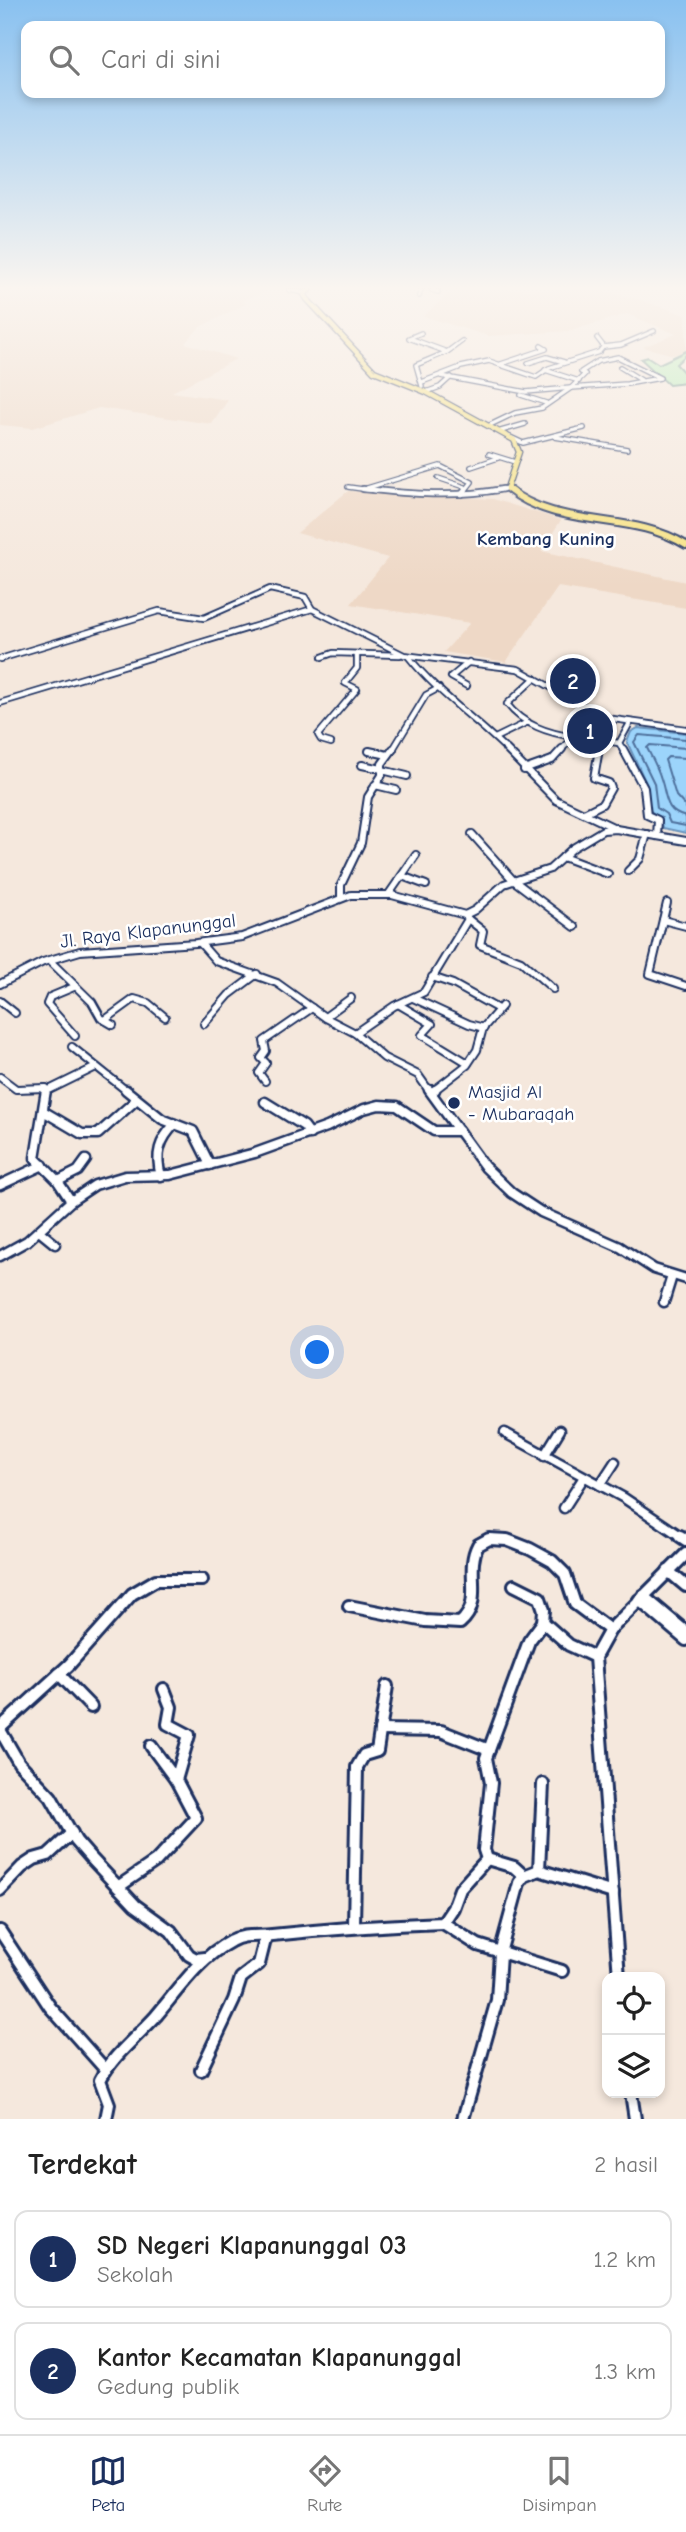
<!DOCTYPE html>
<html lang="id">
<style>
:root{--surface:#fff;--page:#f6f6f6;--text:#222;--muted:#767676;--line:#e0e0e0;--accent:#1b2f5e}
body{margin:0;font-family:"Comic Neue",sans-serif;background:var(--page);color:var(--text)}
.controls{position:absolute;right:21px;bottom:21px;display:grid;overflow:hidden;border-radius:14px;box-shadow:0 4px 10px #0003}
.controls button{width:63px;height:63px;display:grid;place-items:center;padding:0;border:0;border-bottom:2px solid var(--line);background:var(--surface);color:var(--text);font:35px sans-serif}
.you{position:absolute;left:318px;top:1353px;width:24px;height:24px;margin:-18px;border:5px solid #fff;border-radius:50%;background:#1a73e8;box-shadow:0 0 0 10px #1a73e833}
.badge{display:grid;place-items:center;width:46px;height:46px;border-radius:50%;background:var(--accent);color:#fff;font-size:23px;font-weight:700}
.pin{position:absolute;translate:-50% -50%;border:4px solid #fff;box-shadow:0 2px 7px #0006}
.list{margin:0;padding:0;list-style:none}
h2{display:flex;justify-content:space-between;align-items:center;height:91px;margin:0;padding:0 28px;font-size:30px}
h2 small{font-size:23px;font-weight:400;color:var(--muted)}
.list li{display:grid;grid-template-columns:46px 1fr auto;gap:21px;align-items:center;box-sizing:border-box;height:98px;margin:0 14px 14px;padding:0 14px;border:2px solid var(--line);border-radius:14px}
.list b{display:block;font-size:26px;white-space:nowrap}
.list p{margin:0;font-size:23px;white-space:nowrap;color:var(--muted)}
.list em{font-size:23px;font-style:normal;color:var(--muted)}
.icon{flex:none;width:38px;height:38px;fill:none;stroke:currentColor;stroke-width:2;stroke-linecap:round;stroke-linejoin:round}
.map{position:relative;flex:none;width:686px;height:2119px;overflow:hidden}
.search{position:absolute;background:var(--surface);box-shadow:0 4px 10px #0003;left:21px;right:21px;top:21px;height:77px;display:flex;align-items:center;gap:18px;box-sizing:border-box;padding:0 24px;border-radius:14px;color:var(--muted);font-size:26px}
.sheet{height:315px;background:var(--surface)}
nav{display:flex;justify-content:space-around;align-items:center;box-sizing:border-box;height:98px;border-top:2px solid var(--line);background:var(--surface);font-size:19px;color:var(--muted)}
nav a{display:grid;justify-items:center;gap:4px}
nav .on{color:var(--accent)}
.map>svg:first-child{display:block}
</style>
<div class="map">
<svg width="686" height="2119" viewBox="0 0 686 2119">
<rect width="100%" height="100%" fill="#f5e8dd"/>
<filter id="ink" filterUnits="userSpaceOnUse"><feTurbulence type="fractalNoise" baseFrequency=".0143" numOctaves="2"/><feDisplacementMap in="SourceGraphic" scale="14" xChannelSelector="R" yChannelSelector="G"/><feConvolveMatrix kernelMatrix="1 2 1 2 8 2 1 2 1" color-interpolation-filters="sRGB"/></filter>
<g filter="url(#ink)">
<g fill="#eed8c6">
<path d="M0,290H262L265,292L243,300L246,304L200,327L185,343L236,359L172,392L228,400L212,424L99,408L33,428L0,425Z"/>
<path d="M453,290H597L637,299L686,315V351L674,355L643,347L676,334L627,314L570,331L488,336L423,316Z"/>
<path d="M348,491L493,499L561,520L541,551L686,582V608L558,587L506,662L444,652L470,623L351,604L388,558L297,533Z"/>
</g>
<path fill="#afecb2" stroke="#658e88" stroke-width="2" d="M686,351V355L676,364L686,375V383L669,385L641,359L648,357L659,364Z"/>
<path fill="#9cd4fb" stroke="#6892bc" stroke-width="2" d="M638,728L686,733V833L663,828L661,818L649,810L647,785L627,742L631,732Z"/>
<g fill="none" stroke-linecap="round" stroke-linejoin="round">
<g stroke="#4f719d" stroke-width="2">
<path d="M686,739L639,735L634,742L654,783L657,808L666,814L670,823L686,826"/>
<path d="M686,748L650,745L647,748C652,758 658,768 661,779C667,796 664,812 686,817"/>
<path d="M686,758L668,757L665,760L676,796L686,807"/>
</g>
<g stroke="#1b2f5e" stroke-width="6">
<g id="minor-far4">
<path d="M289,290L305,293"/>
<path d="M432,290L438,292"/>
<path d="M419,296L421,290"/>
<path d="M421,333L409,338L447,352L416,365L422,386"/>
<path d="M597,338L604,347"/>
<path d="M447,352L462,341"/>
<path d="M618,357L660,378L627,384L571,388L585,374L581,372L598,361Z"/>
<path d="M528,363L547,357L564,362"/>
<path d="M501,364L546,349L541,346"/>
<path d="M620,367L641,380"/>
<path d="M545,370L579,381"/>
<path d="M441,376L526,392L571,388"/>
<path d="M422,382L461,367L489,361L536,377L549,368L599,352L603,347L621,345L654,331"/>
<path d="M426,392L440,387L451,377"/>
<path d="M521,395L546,403"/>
<path d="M490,425L515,413L542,408L571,388"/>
<path d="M501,431L525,424"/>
<path d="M508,436L523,443L584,428"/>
<path d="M555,437L627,449"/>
<path d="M489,454L515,462"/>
<path d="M471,467L498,458"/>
<path d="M438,478L465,487"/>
<path d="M348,487L377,491"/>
<path d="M367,488L440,466L472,482L465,491"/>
<path d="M495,491L507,488"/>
</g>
</g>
<g stroke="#1b2f5e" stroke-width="8">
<g id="minor-far3">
<path d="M363,489C410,494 456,498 503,489"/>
<path d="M462,494L466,489"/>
<path d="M408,656C436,692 476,719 508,751"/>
<path d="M322,657L333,653L400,655"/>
<path d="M0,659L159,611L204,618L270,589L305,597L312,609L404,655L518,669L606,718L686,729"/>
<path d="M535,678L507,704C523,725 548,733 574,737L596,713"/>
<path d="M467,686L451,677L469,662"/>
<path d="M0,703L312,609"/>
<path d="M495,738L528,722"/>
<path d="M331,743L321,740L318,735L357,689L345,683L357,668V654"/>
<path d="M392,751L426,695L439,688"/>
<path d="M560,751L574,737L619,743"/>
<path d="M598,751L599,748"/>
<path d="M624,751L619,743L630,723"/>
</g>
</g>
<g stroke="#1b2f5e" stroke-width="10">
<g id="minor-far2">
<path d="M506,749L556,800L615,828"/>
<path d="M623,749L644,788L647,815L658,820L657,836"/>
<path d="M369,751L388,755"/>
<path d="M362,765L382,769"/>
<path d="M382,770L407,776"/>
<path d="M524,770L552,760L562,749"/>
<path d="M375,785L396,790"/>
<path d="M584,813L602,804L611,788L609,783L594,778L599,749"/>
<path d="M472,834L513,880L575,927"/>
<path d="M563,857L608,874"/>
<path d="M628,871L640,859L647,834"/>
<path d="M402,876L426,885"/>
<path d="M389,894L416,855"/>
<path d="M341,897V885L361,843L368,797L382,775V764L393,749"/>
<path d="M667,903L650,974L686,986"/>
<path d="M468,919L483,931L480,945L521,961L553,989"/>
<path d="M663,920L686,926"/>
<path d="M201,944L216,961L277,983L326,1018L355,1033L384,1058L418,1075L430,1092"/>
<path d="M49,960L92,1002L101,1018L113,1025"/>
<path d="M432,977L453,984L498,1009"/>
<path d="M0,984L43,962L80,951L196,943L242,937L351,895H392L465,915L475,910L504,884L550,869L573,848L603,830L616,829L686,841"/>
<path d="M74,987L50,997L47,1004L75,1036"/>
<path d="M413,998L469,1024L484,1028"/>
<path d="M0,1001L15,1013"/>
<path d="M398,1004L432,1024L422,1035L468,1063"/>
<path d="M325,1017L351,998"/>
<path d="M105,1020L134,999L148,1003L165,1017"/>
<path d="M204,1024L229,995L257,974"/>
<path d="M355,1033L394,1006L424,992L468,919L465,915"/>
<path d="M72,1047L128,1092"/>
<path d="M0,1077L16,1089L46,1088L45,1092"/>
<path d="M265,1081L259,1073L266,1063L261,1058L266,1051L264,1041L312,1008"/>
<path d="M47,1091L96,1067"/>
<path d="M432,1092L467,1065L477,1050L483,1028L502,1006"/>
</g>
</g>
<g stroke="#1b2f5e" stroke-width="13">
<g id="minor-far1">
<path d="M46,1090L35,1158L57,1180L71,1201"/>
<path d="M126,1090L162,1119L193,1131L210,1165"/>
<path d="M429,1090L485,1167L512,1193L541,1212L620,1247L654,1269L686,1279"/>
<path d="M432,1092L435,1090"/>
<path d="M265,1102L304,1126L310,1134"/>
<path d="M43,1111L82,1134H98L136,1100"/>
<path d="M161,1176C155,1155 159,1140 175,1124"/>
<path d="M58,1181L78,1171L86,1160"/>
<path d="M0,1185L43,1165"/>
<path d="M39,1231L55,1244"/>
<path d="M0,1256L27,1241L71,1201L95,1185L125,1176L170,1175L255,1153L327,1127L364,1109L379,1105L397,1106L434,1131H459"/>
<path d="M664,1302L672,1276"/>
<path d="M505,1433L624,1498L682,1537"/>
<path d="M544,1456L560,1430"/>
<path d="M600,1485L615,1462"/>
<path d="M564,1508L584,1477"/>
</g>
</g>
<g stroke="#1b2f5e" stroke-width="16">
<g id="minor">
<path d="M680,1536L686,1540"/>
<path d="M668,1571L686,1586"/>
<path d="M514,1585L540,1598L544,1610L543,1622"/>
<path d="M643,1596L686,1632"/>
<path d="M639,1600L686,1640"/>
<path d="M349,1606L425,1621L460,1623C485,1602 464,1571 478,1545L489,1539L507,1540L530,1549L552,1561L565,1574L575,1604L610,1630"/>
<path d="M59,1674L91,1707"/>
<path d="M0,1728L69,1665L132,1594L156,1580H202"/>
<path d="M0,1730L19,1763L51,1797L76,1841L90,1857L135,1905L171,1931L189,1955L196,1959L205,1958"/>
<path d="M380,1730L441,1731L489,1750"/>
<path d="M151,1746L176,1780"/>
<path d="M487,1859L484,1850L491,1783L486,1758L529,1641L543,1622L569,1645L595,1657"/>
<path d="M487,1859L514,1867L524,1876"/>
<path d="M539,1870L543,1784"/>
<path d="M118,1887L156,1861L196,1818L176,1780L189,1735L168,1724L171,1707L164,1689"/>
<path d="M0,1890L22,1867L34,1859L48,1855L72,1833"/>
<path d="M443,1923L478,1945L562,1971"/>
<path d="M354,1926L357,1767L364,1755L377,1751L387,1686"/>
<path d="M0,1931L50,2007L105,2069"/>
<path d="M619,1977L595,1657L610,1630L686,1554"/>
<path d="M201,2070L234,2000L241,1978L259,1964L266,1936"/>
<path d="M631,2093L635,2119"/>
<path d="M106,2119L109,2104L100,2080C113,2055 137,2037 156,2016C179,1989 199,1958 231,1941C245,1933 258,1937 272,1935C329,1929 386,1925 443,1923L453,1908L460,1889L487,1859"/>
<path d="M463,2119L497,2000L500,1953L519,1883L524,1876L539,1870L613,1893"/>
</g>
</g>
<g stroke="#1b2f5e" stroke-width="7">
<path id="major-far1" d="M309,290L304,294L307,299L374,371L426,392L514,440L519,452L507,488L510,491"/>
</g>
<g stroke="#1b2f5e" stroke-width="10">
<path id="major" d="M508,489C558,530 632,511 686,545"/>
</g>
<use href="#minor-far4" stroke="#fff" stroke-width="3.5"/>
<use href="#minor-far3" stroke="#fff" stroke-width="4.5"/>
<use href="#minor-far2" stroke="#fff" stroke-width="6"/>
<use href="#minor-far1" stroke="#fff" stroke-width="8"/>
<use href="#minor" stroke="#fff" stroke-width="10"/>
<use href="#major-far1" stroke="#f7e281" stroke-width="4.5"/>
<use href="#major" stroke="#f7e281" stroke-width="6"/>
</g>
</g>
<linearGradient id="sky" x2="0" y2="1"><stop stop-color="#89c1f0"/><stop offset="0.49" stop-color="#faf5f0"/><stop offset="1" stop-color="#faf5f0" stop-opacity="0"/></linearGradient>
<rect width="686" height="587" fill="url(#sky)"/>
<circle fill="#1b2f5e" stroke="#fff" stroke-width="2.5" cx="454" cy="1103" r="7"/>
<g text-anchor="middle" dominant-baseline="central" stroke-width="5" stroke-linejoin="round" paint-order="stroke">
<g font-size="19" font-weight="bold" fill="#1b2f5e" stroke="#fff">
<text x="546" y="539">Kembang Kuning</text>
</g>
<g font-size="19" fill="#1b2f5e" stroke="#fff">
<text transform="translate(148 931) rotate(-7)">Jl. Raya Klapanunggal</text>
</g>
<g font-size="19" fill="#1b2f5e" stroke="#fff" text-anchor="start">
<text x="468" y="1092">Masjid Al<tspan x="468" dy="22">- Mubaraqah</tspan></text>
</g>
</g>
</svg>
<div class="controls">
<button><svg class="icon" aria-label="locate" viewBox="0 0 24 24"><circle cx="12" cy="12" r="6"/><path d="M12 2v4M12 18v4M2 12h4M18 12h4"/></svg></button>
<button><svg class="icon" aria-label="layers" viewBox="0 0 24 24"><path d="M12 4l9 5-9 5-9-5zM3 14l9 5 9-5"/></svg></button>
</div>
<div class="you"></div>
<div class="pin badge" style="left:590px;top:731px">1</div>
<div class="pin badge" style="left:573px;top:681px">2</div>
<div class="search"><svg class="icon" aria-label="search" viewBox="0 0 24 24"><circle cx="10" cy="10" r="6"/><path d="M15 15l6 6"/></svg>Cari di sini</div>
</div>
<section class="sheet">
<h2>Terdekat<small>2 hasil</small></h2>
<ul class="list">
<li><span class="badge">1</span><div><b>SD Negeri Klapanunggal 03</b><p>Sekolah</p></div><em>1.2 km</em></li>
<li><span class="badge">2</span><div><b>Kantor Kecamatan Klapanunggal</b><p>Gedung publik</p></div><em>1.3 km</em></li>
</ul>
</section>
<nav>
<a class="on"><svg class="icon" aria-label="map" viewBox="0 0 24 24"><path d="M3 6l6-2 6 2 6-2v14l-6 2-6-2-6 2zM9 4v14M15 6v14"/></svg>Peta</a>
<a><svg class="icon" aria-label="directions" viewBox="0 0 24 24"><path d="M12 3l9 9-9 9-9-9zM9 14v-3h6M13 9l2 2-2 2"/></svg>Rute</a>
<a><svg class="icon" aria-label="saved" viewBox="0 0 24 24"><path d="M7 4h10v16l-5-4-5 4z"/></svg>Disimpan</a>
</nav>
